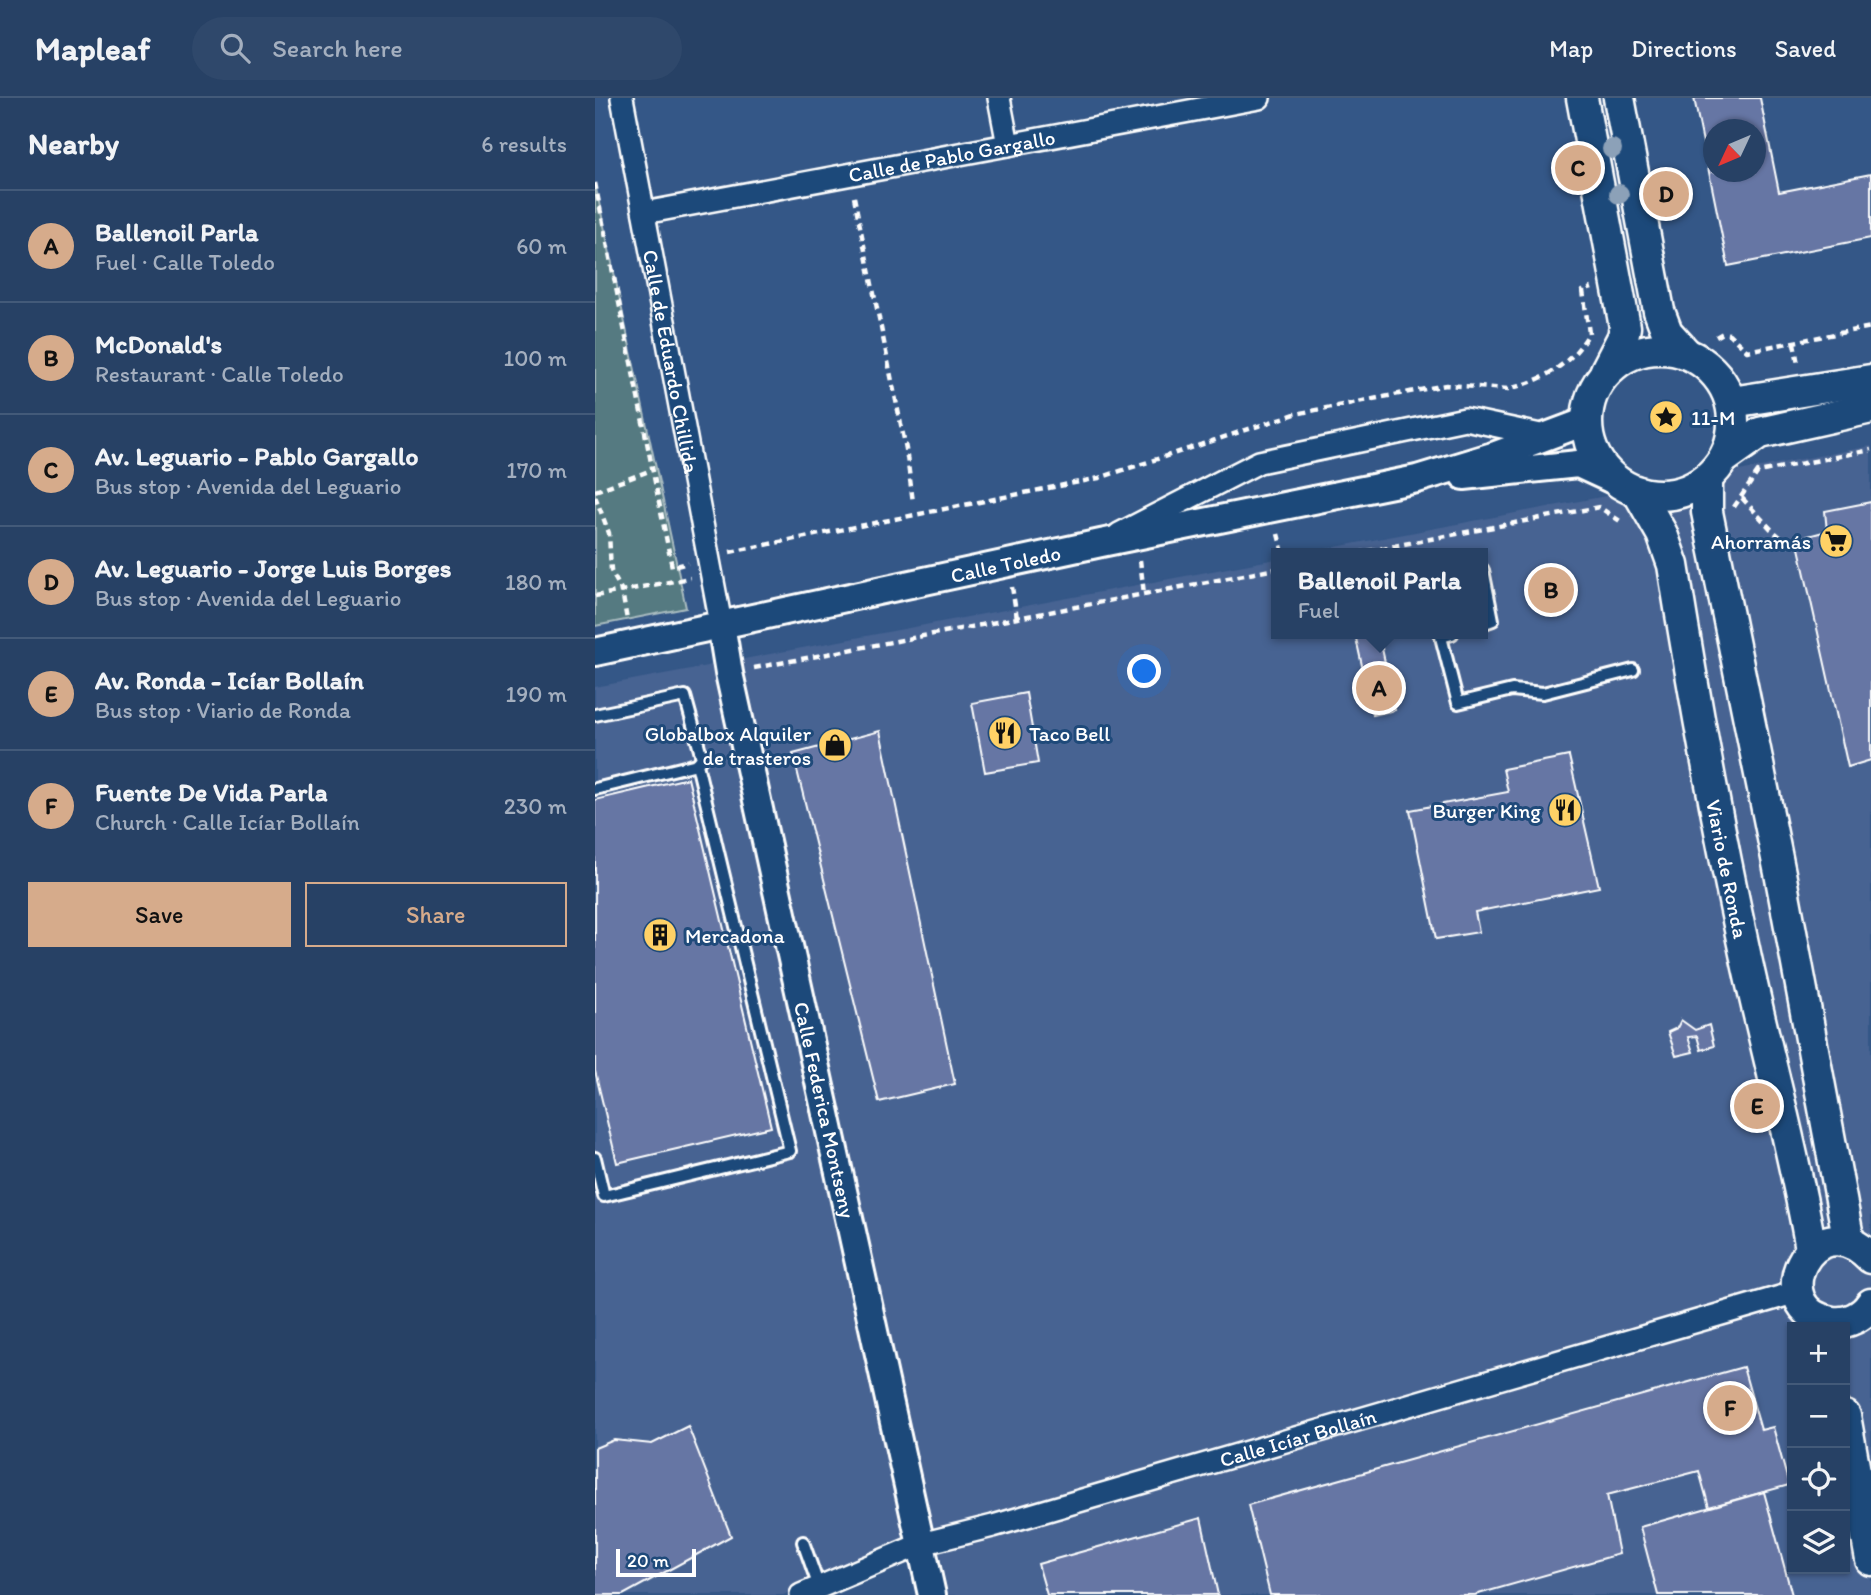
<!DOCTYPE html>
<meta charset="utf-8">
<style>
:root{--surface:#274165;--page:#2f486b;--text:#f1f3f6;--muted:#a4afbf;--line:#435a79;--accent:#d6ab8b}
body{margin:0;font-family:Itim,sans-serif;background:var(--page);color:var(--text)}
.controls{position:absolute;right:21px;bottom:21px;display:grid;overflow:hidden;border-radius:0px;box-shadow:0 2px 5px #0004}
.controls button{width:63px;height:63px;display:grid;place-items:center;padding:0;border:0;border-bottom:2px solid var(--line);background:var(--surface);color:var(--text);font:35px sans-serif}
.compass{position:absolute;left:1108px;top:21px;width:63px;height:63px;border-radius:50%;background:var(--surface);box-shadow:0 2px 5px #0004;rotate:226deg}
.scale{position:absolute;left:21px;bottom:18px;width:80px;box-sizing:border-box;padding-left:7px;border:4px solid #fff;border-top:0;font-size:19px;line-height:24px;white-space:nowrap;color:#fff;-webkit-text-stroke:5px #1f4a7a;paint-order:stroke}
.you{position:absolute;left:550px;top:574px;width:24px;height:24px;margin:-18px;border:5px solid #fff;border-radius:50%;background:#1a73e8;box-shadow:0 0 0 10px #1a73e833}
.badge{display:grid;place-items:center;width:46px;height:46px;border-radius:50%;background:var(--accent);color:#111;font-size:23px;font-weight:700}
.pin{position:absolute;translate:-50% -50%;border:4px solid #fff;box-shadow:0 2px 7px #0006}
.popup{position:absolute;left:676px;top:450px;width:217px;height:91px;box-sizing:border-box;display:grid;place-content:center;border-radius:0px;background:var(--surface);filter:drop-shadow(0 2px 5px #0005);font-size:23px;white-space:nowrap;color:var(--muted)}
.popup b{font-size:26px;color:var(--text)}
.popup::after{content:'';position:absolute;left:50%;top:100%;margin-left:-14px;border:14px solid transparent;border-top-color:var(--surface)}
.list{margin:0;padding:0;list-style:none}
h2{display:flex;justify-content:space-between;align-items:center;height:91px;margin:0;padding:0 28px;font-size:30px}
h2 small{font-size:23px;font-weight:400;color:var(--muted)}
.list li{display:grid;grid-template-columns:46px 1fr auto;gap:21px;align-items:center;box-sizing:border-box;height:112px;padding:0 28px;border-top:2px solid var(--line)}
.list b{display:block;font-size:26px;white-space:nowrap}
.list p{margin:0;font-size:23px;white-space:nowrap;color:var(--muted)}
.list em{font-size:23px;font-style:normal;color:var(--muted)}
.actions{display:flex;gap:14px;padding:21px 28px}
.actions a{flex:1;padding:16px 0;border:2px solid var(--accent);border-radius:0px;text-align:center;font-size:24px;color:var(--accent)}
.actions .main{background:var(--accent);color:#111}
.icon{flex:none;width:38px;height:38px;fill:none;stroke:currentColor;stroke-width:2;stroke-linecap:round;stroke-linejoin:round}
.map{position:relative;flex:none;width:1276px;height:1497px;overflow:hidden}
header{display:flex;align-items:center;gap:42px;box-sizing:border-box;height:98px;padding:0 35px;background:var(--surface);border-bottom:2px solid var(--line)}
header strong{font-size:33px}
nav{display:flex;gap:38px;margin-inline-start:auto;font-size:24px}
.search{width:490px;height:63px;background:var(--page);display:flex;align-items:center;gap:18px;box-sizing:border-box;padding:0 24px;border-radius:38px;color:var(--muted);font-size:26px}
main{display:flex}
aside{flex:1;background:var(--surface)}
.map>svg:first-child{display:block}
</style>
<header>
<strong>Mapleaf</strong>
<div class="search"><svg class="icon" aria-label="search" viewBox="0 0 24 24"><circle cx="10" cy="10" r="6"/><path d="M15 15l6 6"/></svg>Search here</div>
<nav><a>Map</a><a>Directions</a><a>Saved</a></nav>
</header>
<main>
<aside>
<h2>Nearby<small>6 results</small></h2>
<ul class="list">
<li><span class="badge">A</span><div><b>Ballenoil Parla</b><p>Fuel · Calle Toledo</p></div><em>60 m</em></li>
<li><span class="badge">B</span><div><b>McDonald's</b><p>Restaurant · Calle Toledo</p></div><em>100 m</em></li>
<li><span class="badge">C</span><div><b>Av. Leguario - Pablo Gargallo</b><p>Bus stop · Avenida del Leguario</p></div><em>170 m</em></li>
<li><span class="badge">D</span><div><b>Av. Leguario - Jorge Luis Borges</b><p>Bus stop · Avenida del Leguario</p></div><em>180 m</em></li>
<li><span class="badge">E</span><div><b>Av. Ronda - Icíar Bollaín</b><p>Bus stop · Viario de Ronda</p></div><em>190 m</em></li>
<li><span class="badge">F</span><div><b>Fuente De Vida Parla</b><p>Church · Calle Icíar Bollaín</p></div><em>230 m</em></li>
</ul>
<div class="actions"><a class="main">Save</a><a>Share</a></div>
</aside>
<div class="map">
<svg width="1276" height="1497" viewBox="0 0 1276 1497">
<rect width="100%" height="100%" fill="#345787"/>
<filter id="ink" filterUnits="userSpaceOnUse"><feTurbulence type="fractalNoise" baseFrequency=".0143" numOctaves="2"/><feDisplacementMap in="SourceGraphic" scale="14" xChannelSelector="R" yChannelSelector="G"/><feConvolveMatrix kernelMatrix="1 2 1 2 8 2 1 2 1" color-interpolation-filters="sRGB"/></filter>
<g filter="url(#ink)">
<path fill="#476392" fill-rule="evenodd" d="M1276,348V1497H354L340,1433L188,1497H0V589L681,461V536H887V455H709ZM1197,1229H1250V1471H1197Z"/>
<path fill="#547a81" stroke="#aabcc0" stroke-width="2" d="M0,86L91,510L0,528Z"/>
<g fill="#6676a4" stroke="#fff" stroke-width="2" fill-rule="evenodd">
<path d="M1099,0H1165L1184,94L1276,76V140L1133,168ZM1118,32H1160V74H1118Z"/>
<path d="M1276,404V662L1253,669L1202,441L1232,433L1230,413Z"/>
<path d="M760,536H784L800,612L778,617Z"/>
<path d="M431,595L443,665L390,674L377,605Z"/>
<path d="M285,633L360,986L284,1004L198,656Z"/>
<path d="M974,658L1004,789L880,814L884,834L841,841L815,712L913,694L908,671Z"/>
<path d="M93,680L176,1029L22,1065L0,973V702Z"/>
<path d="M1086,922L1100,932L1114,927L1119,948L1106,952L1102,938L1093,939L1098,954L1081,958L1073,934L1082,930Z"/>
<path d="M1148,1269L1166,1332L1178,1329L1194,1387L1114,1409L1104,1373L1012,1397L1024,1456L880,1497H675L653,1407Z"/>
<path d="M93,1328L136,1438L28,1497H0V1350L19,1342L57,1346Z"/>
<path d="M1169,1394L1197,1497H1063L1045,1429Z"/>
<path d="M606,1420L623,1497H452L443,1466Z"/>
</g>
<g fill="none" stroke-linecap="round" stroke-linejoin="round">
<g stroke="#fff" stroke-width="16">
<g id="service">
<path d="M887,526L898,522L888,472"/>
<path d="M857,536L846,539L863,605L917,592L948,595L1038,572"/>
<path d="M0,617L90,598L107,660L102,666L195,1053L9,1098L0,1060"/>
<path d="M0,691L102,666"/>
<path d="M208,1444L224,1489"/>
</g>
</g>
<g stroke="#fff" stroke-width="26">
<g id="minor">
<path id="s1" d="M27,0L126,526"/>
<path d="M404,0L413,47"/>
<path id="s2" d="M49,115L664,0"/>
<path d="M524,436L664,364L870,321L950,338"/>
<path id="s3" d="M206,1497L326,1446L398,1428L1202,1194"/>
</g>
</g>
<g stroke="#fff" stroke-width="32">
<g id="tertiary">
<path d="M869,378L983,366L1022,384"/>
<path id="s4" d="M126,526L134,575L337,1497"/>
<path id="s5" d="M0,554L506,445L822,381L901,357L992,323"/>
</g>
</g>
<g stroke="#fff" stroke-width="35">
<g id="secondary">
<path d="M987,0L1030,229L1028,239L1011,272"/>
<path d="M1024,0L1064,213L1072,234L1090,254"/>
<circle cx="1065" cy="324" r="73"/>
<path d="M1137,304L1276,282"/>
<path d="M1131,359L1165,335L1276,310"/>
<path d="M1112,381V414L1185,775L1254,1144"/>
<path id="s6" d="M1043,394L1067,436L1078,467C1099,599 1123,730 1151,860C1172,957 1199,1053 1216,1151"/>
<path d="M1276,1160C1217,1099 1164,1213 1238,1224C1253,1226 1268,1218 1276,1206"/>
<path d="M1250,1318L1276,1462"/>
</g>
</g>
<g stroke="#fff" stroke-width="4.5" stroke-dasharray="7 5" stroke-linecap="butt">
<path d="M0,85L77,469L93,465"/>
<path d="M259,99L311,351L318,404"/>
<path d="M1121,239L1128,235L1134,236L1152,253L1276,229"/>
<path d="M1199,245L1203,266"/>
<path d="M0,393L57,372"/>
<path d="M0,398L14,435L16,473L27,493L32,522"/>
<path d="M1147,400L1177,432L1197,449"/>
<path d="M1139,409L1163,374L1276,352"/>
<path d="M683,436L688,455"/>
<path d="M135,454L504,380L700,316L851,287L913,291C947,283 976,267 994,235L988,193L997,190"/>
<path d="M762,455L1004,409L1025,423"/>
<path d="M545,462L549,496"/>
<path d="M417,489L422,520"/>
<path d="M0,498L95,480"/>
<path d="M159,570L681,471"/>
</g>
<use href="#service" stroke="#1f4a7a" stroke-width="10"/>
<use href="#minor" stroke="#1f4a7a" stroke-width="21"/>
<use href="#tertiary" stroke="#1f4a7a" stroke-width="26"/>
<use href="#secondary" stroke="#1f4a7a" stroke-width="30"/>
</g>
<g fill="#8ca1b8">
<circle cx="1017" cy="51" r="10"/>
<circle cx="1024" cy="96" r="10"/>
</g>
</g>
<defs>
<g id="sight-disc" transform="scale(1.75)"><circle r="9.5" fill="#ffd166" stroke="#1f4a7a"/><path d="M0-6L1.8-2.2L6-1.7L2.9 1.2L3.7 5.4L0 3.3L-3.7 5.4L-2.9 1.2L-6-1.7L-1.8-2.2Z" fill="#111"/></g>
<g id="supermarket-disc" transform="scale(1.75)"><circle r="9.5" fill="#ffd166" stroke="#1f4a7a"/><path d="M-6-5.5h2.5l.6 2H6L4.5 2H-2.5L-4.4-4H-6ZM-1.5 3.2a1.3 1.3 0 1 0 .1 0ZM3 3.2a1.3 1.3 0 1 0 .1 0Z" fill="#111"/></g>
<g id="restaurant-disc" transform="scale(1.75)"><circle r="9.5" fill="#ffd166" stroke="#1f4a7a"/><path d="M-5-6h1v4h1v-4h1v4h1v-4h1v5L-1.5 .5V6h-2V.5L-5-1ZM5-6V6H3V1.5H1.5Q1.5-4 5-6Z" fill="#111"/></g>
<g id="shop-disc" transform="scale(1.75)"><circle r="9.5" fill="#ffd166" stroke="#1f4a7a"/><path d="M-5-2.5h2.3a2.7 3.5 0 0 1 5.4 0H5L5.5 6h-11ZM-1.5-2.5h3a1.5 2.3 0 0 0-3 0Z" fill="#111"/></g>
<g id="building-disc" transform="scale(1.75)"><circle r="9.5" fill="#ffd166" stroke="#1f4a7a"/><path d="M-4-6H4V6H1V3H-1V6H-4ZM-2.5-4.3h1.7v1.8h-1.7ZM.8-4.3h1.7v1.8H.8ZM-2.5-1h1.7V.8h-1.7ZM.8-1h1.7V.8H.8Z" fill="#111"/></g>
</defs>
<g fill-rule="evenodd">
<use href="#sight-disc" x="1071" y="319"/>
<use href="#supermarket-disc" x="1241" y="443"/>
<use href="#restaurant-disc" x="410" y="635"/>
<use href="#shop-disc" x="240" y="647"/>
<use href="#restaurant-disc" x="970" y="712"/>
<use href="#building-disc" x="65" y="837"/>
</g>
<g text-anchor="middle" dominant-baseline="central" stroke-width="6" stroke-linejoin="round" paint-order="stroke">
<g font-size="21" fill="#fff" stroke="#1f4a7a">
<text stroke="none"><textPath href="#s2" startOffset="313">Calle de Pablo Gargallo</textPath></text>
<text stroke="none"><textPath href="#s1" startOffset="268">Calle de Eduardo Chillida</textPath></text>
<text stroke="none"><textPath href="#s5" startOffset="420">Calle Toledo</textPath></text>
<text stroke="none"><textPath href="#s6" startOffset="390">Viario de Ronda</textPath></text>
<text stroke="none"><textPath href="#s4" startOffset="497">Calle Federica Montseny</textPath></text>
<text stroke="none"><textPath href="#s3" startOffset="522">Calle Icíar Bollaín</textPath></text>
</g>
<g font-size="21" fill="#fff" stroke="#1f4a7a" text-anchor="start">
<text x="1096" y="319">11-M</text>
<text x="1216" y="443" text-anchor="end">Ahorramás</text>
<text x="216" y="635" text-anchor="end">Globalbox Alquiler<tspan x="216" dy="24">de trasteros</tspan></text>
<text x="434" y="635">Taco Bell</text>
<text x="946" y="712" text-anchor="end">Burger King</text>
<text x="90" y="837">Mercadona</text>
</g>
</g>
</svg>
<div class="controls">
<button>+</button>
<button>−</button>
<button><svg class="icon" aria-label="locate" viewBox="0 0 24 24"><circle cx="12" cy="12" r="6"/><path d="M12 2v4M12 18v4M2 12h4M18 12h4"/></svg></button>
<button><svg class="icon" aria-label="layers" viewBox="0 0 24 24"><path d="M12 4l9 5-9 5-9-5zM3 14l9 5 9-5"/></svg></button>
</div>
<svg class="compass" viewBox="-18 -18 36 36"><path d="M0-13l5 13h-10z" fill="#e53935"/><path d="M0 13l5-13h-10z" fill="#a4afbf"/></svg>
<div class="scale">20 m</div>
<div class="you"></div>
<div class="pin badge" style="left:784px;top:590px">A</div>
<div class="popup"><b>Ballenoil Parla</b>Fuel</div>
<div class="pin badge" style="left:956px;top:492px">B</div>
<div class="pin badge" style="left:983px;top:70px">C</div>
<div class="pin badge" style="left:1071px;top:96px">D</div>
<div class="pin badge" style="left:1162px;top:1008px">E</div>
<div class="pin badge" style="left:1135px;top:1310px">F</div>
</div>
</main>
